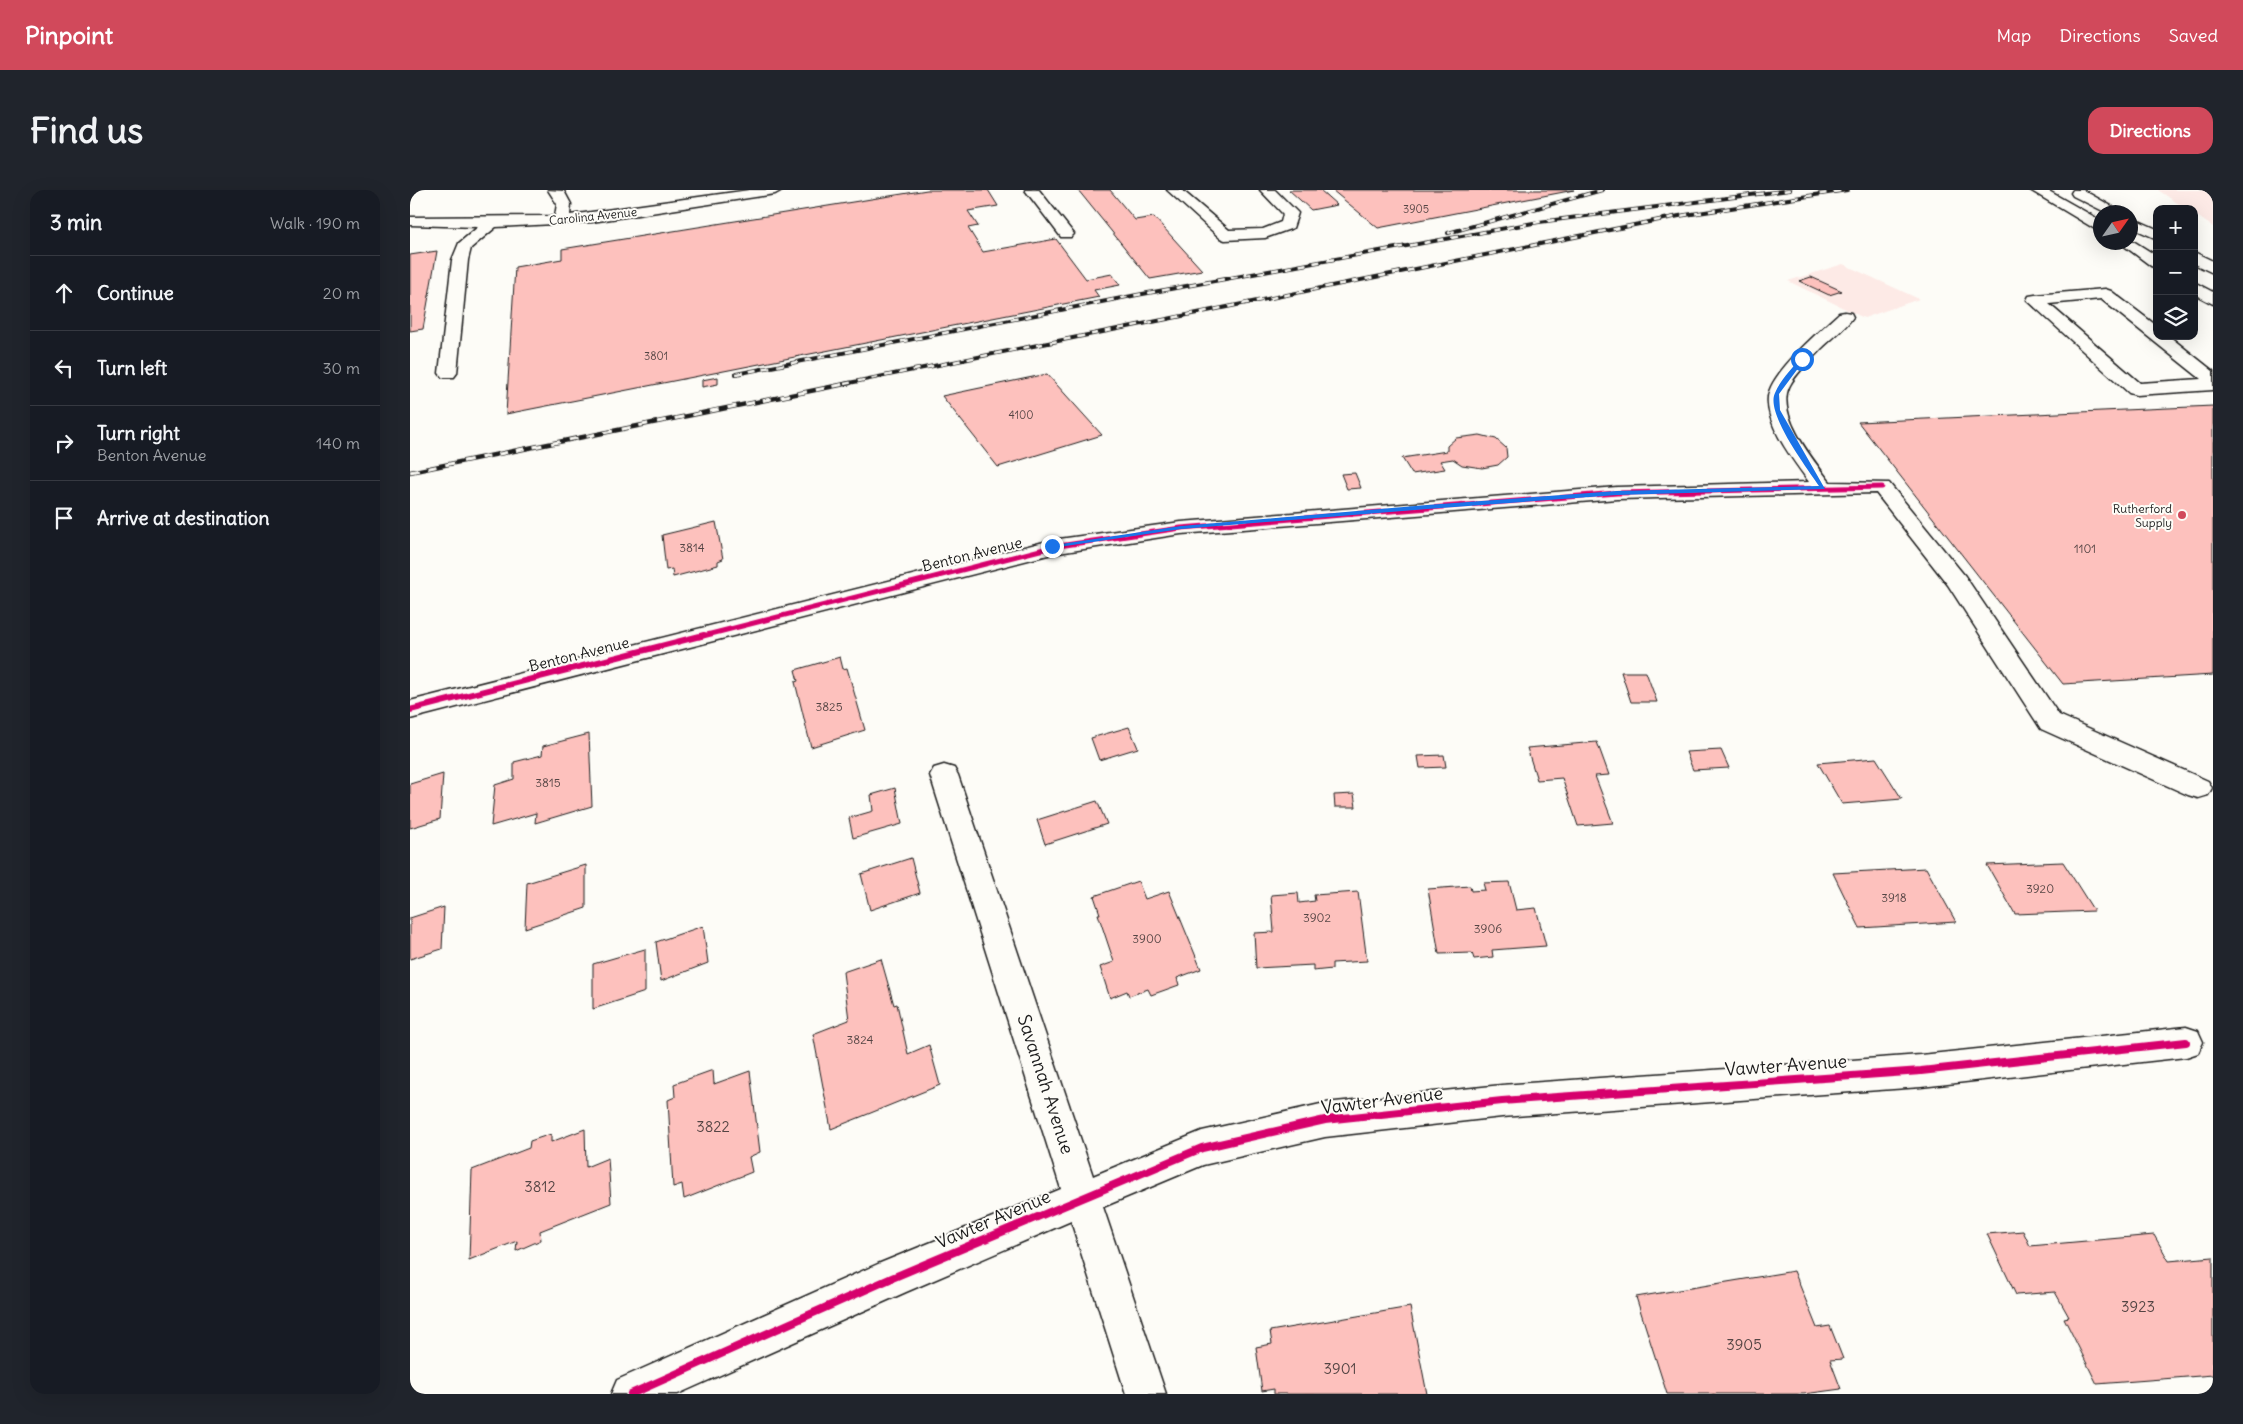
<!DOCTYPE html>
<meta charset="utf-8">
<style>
:root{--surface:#171b24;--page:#20242c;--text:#f1f3f6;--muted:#9ea1a6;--line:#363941;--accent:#d1495b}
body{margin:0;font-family:Delius,sans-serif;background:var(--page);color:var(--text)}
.controls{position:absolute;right:15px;top:15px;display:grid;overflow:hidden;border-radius:10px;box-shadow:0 5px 20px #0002}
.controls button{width:45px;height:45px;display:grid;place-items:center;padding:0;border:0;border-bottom:1px solid var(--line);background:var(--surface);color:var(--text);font:25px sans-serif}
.compass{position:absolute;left:1683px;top:15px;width:45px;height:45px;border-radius:50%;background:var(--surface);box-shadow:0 5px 20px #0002;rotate:56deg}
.stop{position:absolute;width:15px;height:15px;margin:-11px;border:4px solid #1a73e8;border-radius:50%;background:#fff}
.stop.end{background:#1a73e8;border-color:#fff;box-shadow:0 1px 5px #0008}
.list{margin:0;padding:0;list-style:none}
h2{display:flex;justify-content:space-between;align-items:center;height:65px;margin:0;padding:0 20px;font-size:21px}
h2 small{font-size:16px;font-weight:400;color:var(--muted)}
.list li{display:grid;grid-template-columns:32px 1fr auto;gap:15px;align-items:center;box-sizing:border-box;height:75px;padding:0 20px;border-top:1px solid var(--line)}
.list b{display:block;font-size:19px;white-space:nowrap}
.list p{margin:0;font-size:16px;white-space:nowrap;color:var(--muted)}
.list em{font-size:16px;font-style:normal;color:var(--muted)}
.icon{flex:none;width:28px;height:28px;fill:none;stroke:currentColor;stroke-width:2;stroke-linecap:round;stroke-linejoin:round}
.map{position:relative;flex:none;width:1803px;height:1204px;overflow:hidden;border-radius:15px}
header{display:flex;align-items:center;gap:30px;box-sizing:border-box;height:70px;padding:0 25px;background:var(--accent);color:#fff}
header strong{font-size:24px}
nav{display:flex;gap:28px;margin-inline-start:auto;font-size:18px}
.intro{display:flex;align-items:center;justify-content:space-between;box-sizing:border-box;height:120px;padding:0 30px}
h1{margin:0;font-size:35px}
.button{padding:12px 22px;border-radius:15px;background:var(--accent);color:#fff;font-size:18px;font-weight:700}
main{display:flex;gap:30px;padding:0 30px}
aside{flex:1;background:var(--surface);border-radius:15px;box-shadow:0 5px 20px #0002}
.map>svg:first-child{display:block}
</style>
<header>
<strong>Pinpoint</strong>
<nav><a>Map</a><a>Directions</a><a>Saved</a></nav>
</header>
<div class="intro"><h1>Find us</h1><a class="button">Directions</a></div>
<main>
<aside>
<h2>3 min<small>Walk · 190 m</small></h2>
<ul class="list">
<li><svg class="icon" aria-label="ahead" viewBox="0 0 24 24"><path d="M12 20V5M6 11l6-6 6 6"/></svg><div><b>Continue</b></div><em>20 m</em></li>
<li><svg class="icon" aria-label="left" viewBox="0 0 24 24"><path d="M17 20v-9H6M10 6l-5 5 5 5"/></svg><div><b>Turn left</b></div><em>30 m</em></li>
<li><svg class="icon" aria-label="right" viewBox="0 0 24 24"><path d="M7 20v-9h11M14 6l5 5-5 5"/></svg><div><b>Turn right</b><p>Benton Avenue</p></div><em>140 m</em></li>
<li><svg class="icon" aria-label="arrive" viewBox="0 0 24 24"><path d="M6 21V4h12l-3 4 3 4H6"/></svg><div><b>Arrive at destination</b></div></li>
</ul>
</aside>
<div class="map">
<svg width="1803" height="1204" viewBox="0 0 1803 1204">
<rect width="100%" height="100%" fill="#fdfcf7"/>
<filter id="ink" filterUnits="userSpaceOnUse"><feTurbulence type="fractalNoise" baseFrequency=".02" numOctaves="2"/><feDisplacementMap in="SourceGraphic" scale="10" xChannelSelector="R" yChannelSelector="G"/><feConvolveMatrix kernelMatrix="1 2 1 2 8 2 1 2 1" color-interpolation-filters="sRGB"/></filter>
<g filter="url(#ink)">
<g fill="#fdeae6">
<path d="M1748,0H1803V37L1784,24V19H1776Z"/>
<path d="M1433,74L1509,109L1454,128L1378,91Z"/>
</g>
<g fill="#fdc1bd" stroke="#1c1c1c">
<path d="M517,0H578L588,16L558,21L568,36L558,38L573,62L646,49L676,89L702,84L710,95L684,100L689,107L96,224L105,77L152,69V59Z"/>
<path d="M668,0H700L725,30L744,27L792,80L740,89Z"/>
<path d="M879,0H910L927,15L901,20Z"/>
<path d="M922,0H1164L968,38Z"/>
<path d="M27,61L13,139L0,141V65Z"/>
<path d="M1401,87L1432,101L1419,105L1389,91Z"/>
<path d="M637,184L692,245L588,277L532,206Z"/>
<path d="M308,187V194L292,197V190Z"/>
<path d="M1803,216V485L1653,494L1448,232Z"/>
<path d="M1070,245L1086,249L1096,258L1097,267L1088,275L1072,278L1052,275L1043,269L1030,271L1035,279L1002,284L992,268L1037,261V256L1046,248Z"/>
<path d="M945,283L951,298L937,299L931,284Z"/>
<path d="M306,332L313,369L308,371V375L263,387L262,379L256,380L252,345Z"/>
<path d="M430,467L433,479L437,478L455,540L401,557L385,492L388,491L385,480Z"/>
<path d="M1211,482H1236L1247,512H1221Z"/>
<path d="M719,537L728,558L689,570L681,548Z"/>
<path d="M179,544L182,616L125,633L126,623L81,636L85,595L104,589V572L132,565L133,556Z"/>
<path d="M1187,552L1199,585L1185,586L1203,633L1168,636L1152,588L1127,590L1117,558Z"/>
<path d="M1311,560L1319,578L1283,580L1276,562Z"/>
<path d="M1034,565L1036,577L1010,578L1008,566Z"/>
<path d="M1466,568L1492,609L1432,614L1408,573Z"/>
<path d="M33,584L30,629L0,638V594Z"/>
<path d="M485,598L492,634L443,648L439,628L463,621L461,605Z"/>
<path d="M944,604L946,617H925L924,605Z"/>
<path d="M687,611L697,634L635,654L627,630Z"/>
<path d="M501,668L510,703L460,720L451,684Z"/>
<path d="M1653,672L1684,721L1605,724L1577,675Z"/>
<path d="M176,675V718L115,738L117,693Z"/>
<path d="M1516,678L1546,732L1450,738L1423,683Z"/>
<path d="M728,691L735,709L759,701L791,779L767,788L769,795L741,805L738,799L719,806L717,801L700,808L690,777L704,772L688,724H690L684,706Z"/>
<path d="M1099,692L1106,720L1126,718L1136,756L1082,760L1083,767L1064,769L1062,763L1029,764L1018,699L1060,696L1061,701L1075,700L1073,693Z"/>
<path d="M948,702L957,771L922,773V779L903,781V775L846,778L844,743L864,742L861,705L888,703L889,713L905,711L904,705Z"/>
<path d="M34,717L32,759L0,769V728Z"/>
<path d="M293,736L298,773L251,791L246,752Z"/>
<path d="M235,759V802L183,819V774Z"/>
<path d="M471,769L484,815L487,814L498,864L519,855L530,895L421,939L403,844L439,830L433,782Z"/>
<path d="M303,880L304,894L340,881L350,962L339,967L342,982L274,1009L272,994L263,997L258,910L265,907L264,894Z"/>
<path d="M175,939L176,977L198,968L201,1013L130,1041L131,1050L106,1061L107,1051L59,1070L62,980L119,958L120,951L141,944V952Z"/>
<path d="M1613,1041L1620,1056L1744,1045L1759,1071L1803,1067V1185L1687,1194L1654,1128L1659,1127L1645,1102L1606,1105L1577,1044Z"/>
<path d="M1384,1081L1407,1138L1420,1136L1433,1169L1420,1170L1431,1199L1394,1204H1257L1226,1107Z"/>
<path d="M1000,1117L1017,1204H864V1199L852,1201L846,1157L862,1154L860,1141Z"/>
</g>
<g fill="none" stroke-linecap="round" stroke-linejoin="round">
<g stroke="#1c1c1c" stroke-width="3">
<g id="minor">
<path d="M138,0L154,1L161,14L160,25L339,0H372L365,4L182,32L86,37L61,58L58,70L47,183L44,187H32L29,183L42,70L49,53L68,37L0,35V27L145,26L147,14Z"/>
<path d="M615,0H629L664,44L661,47H651Z"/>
<path d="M757,0H772L819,40L853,39L871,32L873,24L850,0H865L888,23L883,38L855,48L815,50L810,48Z"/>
<path d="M1695,99L1701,101L1747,136V146H1759L1803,181V200L1726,205L1719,203L1617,110L1619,106L1625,105ZM1691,109L1791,189L1730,193L1639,114Z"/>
<path d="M1435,122L1441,123L1443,127C1435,139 1421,149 1411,159C1400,171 1386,183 1379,197C1366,225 1404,271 1420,292L1479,293L1555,386L1649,525L1798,591L1802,598L1798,605L1788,608L1778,605L1631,539L1538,395L1466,303L1207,309L771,344L642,364L0,529V511L642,350L771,332L1207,297L1399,292C1384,271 1355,235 1358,207C1360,183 1411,140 1429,123Z"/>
<path d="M534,575L544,578L548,585L683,986L792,941L915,913L1092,895L1511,865L1776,837L1788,841L1793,852L1788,863L1776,867L1511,897L1092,927L915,947L793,975L693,1017L756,1204H716L661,1031L496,1102L268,1204H201L207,1190L468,1074L651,999L520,585L524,578Z"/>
</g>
</g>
<g stroke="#1c1c1c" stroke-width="3">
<g id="major">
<path d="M1620,0H1637L1690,30V40L1685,39Z"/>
<path d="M1663,0H1673L1712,22H1695L1663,6L1661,3Z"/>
<path d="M1720,27L1747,39V49L1720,37Z"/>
<path d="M1720,49L1747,66V78L1741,76L1709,52H1720Z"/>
<path d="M1784,62L1803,71V83L1784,74Z"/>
<path d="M1784,92L1803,102V114L1784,104Z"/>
</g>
</g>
<use href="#minor" fill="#fdfcf7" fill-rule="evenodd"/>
<use href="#major" fill="#fdfcf7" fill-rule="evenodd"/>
<g stroke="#1c1c1c" stroke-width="4">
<g id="rail-far1">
<path d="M1038,43L1192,0"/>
<path d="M326,184L727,105L1129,32L1380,0"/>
<path d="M434,194L1269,26L1437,0"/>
</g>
</g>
<g stroke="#1c1c1c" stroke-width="4.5">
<path id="rail" d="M0,282L440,193"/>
</g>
<use href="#rail-far1" stroke="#fdfcf7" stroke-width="2.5" stroke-dasharray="7" stroke-linecap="butt"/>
<use href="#rail" stroke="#fdfcf7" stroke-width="3" stroke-dasharray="9" stroke-linecap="butt"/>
<g stroke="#fdfcf7" stroke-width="8">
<path id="cycleway-far2" d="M289,447L642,357L771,338L1207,303L1472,297"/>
</g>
<g stroke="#fdfcf7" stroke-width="9">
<path id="cycleway-far1" d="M0,520L294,445"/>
</g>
<g stroke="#fdfcf7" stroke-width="11">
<path id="cycleway" d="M221,1204L482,1088L792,958L915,930L1092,911L1511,881L1776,852"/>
</g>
<use href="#cycleway-far2" stroke="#d6006c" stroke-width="5"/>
<use href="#cycleway-far1" stroke="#d6006c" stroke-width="6"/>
<use href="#cycleway" stroke="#d6006c" stroke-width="8"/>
</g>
</g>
<path fill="#1a73e8" d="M1390,168L1395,169L1369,204L1370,220L1415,299L1207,305L1017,319L771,339L642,358L638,356L771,336L1017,315L1207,301L1409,296C1397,278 1355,223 1365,203C1370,190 1382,179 1390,168Z"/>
<circle fill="#d1495b" stroke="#fdfcf7" stroke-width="2" cx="1772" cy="325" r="5"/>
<g text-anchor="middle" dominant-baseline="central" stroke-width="4" stroke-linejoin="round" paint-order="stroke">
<g font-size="11" fill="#544544">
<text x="1006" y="19">3905</text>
<text x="246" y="166">3801</text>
<text x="611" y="225">4100</text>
</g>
<g font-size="12" fill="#1c1c1c" stroke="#fdfcf7">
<text transform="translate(183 26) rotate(-6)">Carolina Avenue</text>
</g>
<g font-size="12" fill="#1c1c1c" stroke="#fdfcf7" text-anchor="end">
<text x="1762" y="318">Rutherford<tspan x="1762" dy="14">Supply</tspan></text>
</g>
<g font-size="12" fill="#544544">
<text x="282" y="357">3814</text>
<text x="1675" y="358">1101</text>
<text x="419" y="516">3825</text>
<text x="138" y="592">3815</text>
<text x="1630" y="698">3920</text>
<text x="1484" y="707">3918</text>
<text x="907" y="727">3902</text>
<text x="1078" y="738">3906</text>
<text x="737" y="748">3900</text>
<text x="450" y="849">3824</text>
</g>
<g font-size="15" fill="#1c1c1c" stroke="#fdfcf7">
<text transform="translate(562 364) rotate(-14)">Benton Avenue</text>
<text transform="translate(169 464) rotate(-14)">Benton Avenue</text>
</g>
<g font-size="15" fill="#544544">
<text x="303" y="936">3822</text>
<text x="130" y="996">3812</text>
<text x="1728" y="1116">3923</text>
<text x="1334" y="1154">3905</text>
<text x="930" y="1178">3901</text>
</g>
<g font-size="18" fill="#1c1c1c" stroke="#fdfcf7">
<text transform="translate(1376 875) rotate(-4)">Vawter Avenue</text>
<text transform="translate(636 894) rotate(72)">Savannah Avenue</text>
<text transform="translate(972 910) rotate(-7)">Vawter Avenue</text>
<text transform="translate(583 1029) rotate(-23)">Vawter Avenue</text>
</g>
</g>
</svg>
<div class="controls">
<button>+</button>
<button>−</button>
<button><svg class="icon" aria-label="layers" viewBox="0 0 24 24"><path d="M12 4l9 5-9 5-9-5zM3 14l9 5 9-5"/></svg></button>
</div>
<svg class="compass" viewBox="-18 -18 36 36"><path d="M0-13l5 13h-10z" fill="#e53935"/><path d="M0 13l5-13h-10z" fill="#9ea1a6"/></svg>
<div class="stop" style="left:1392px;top:169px"></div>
<div class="stop end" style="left:642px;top:356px"></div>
</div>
</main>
